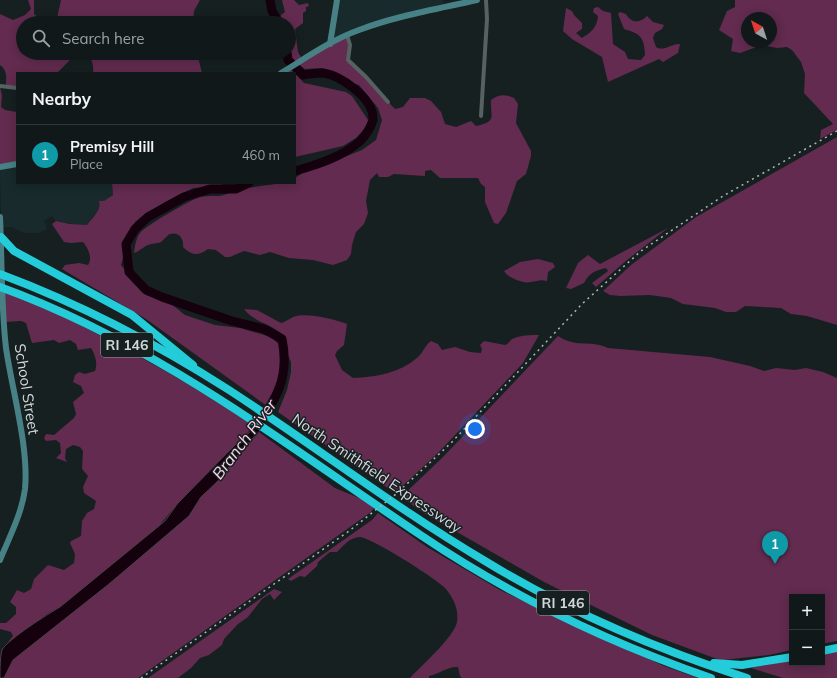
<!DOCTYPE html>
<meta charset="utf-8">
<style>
:root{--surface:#101819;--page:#1e2526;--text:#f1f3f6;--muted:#9ca0a2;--line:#303738;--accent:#8c9099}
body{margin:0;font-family:Mulish,sans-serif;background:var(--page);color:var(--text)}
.controls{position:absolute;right:12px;bottom:12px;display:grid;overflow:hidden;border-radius:0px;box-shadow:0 2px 10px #0003}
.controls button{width:36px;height:36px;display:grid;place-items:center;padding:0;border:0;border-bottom:1px solid var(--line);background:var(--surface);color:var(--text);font:20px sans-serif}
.compass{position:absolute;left:741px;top:12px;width:36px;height:36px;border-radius:50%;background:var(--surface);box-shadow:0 2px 10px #0003;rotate:321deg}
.you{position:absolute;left:475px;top:429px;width:14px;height:14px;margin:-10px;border:3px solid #fff;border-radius:50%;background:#1a73e8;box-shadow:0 0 0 6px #1a73e833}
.badge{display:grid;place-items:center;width:26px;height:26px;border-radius:50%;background:var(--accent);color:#fff;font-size:13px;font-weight:700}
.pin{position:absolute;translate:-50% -33px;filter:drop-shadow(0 1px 2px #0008)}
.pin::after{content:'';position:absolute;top:21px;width:14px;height:12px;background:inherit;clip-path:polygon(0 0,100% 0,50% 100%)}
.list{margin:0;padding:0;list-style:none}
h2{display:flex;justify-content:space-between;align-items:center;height:52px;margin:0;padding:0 16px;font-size:17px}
h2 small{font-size:13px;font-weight:400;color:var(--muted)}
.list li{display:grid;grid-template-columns:26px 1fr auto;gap:12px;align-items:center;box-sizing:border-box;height:60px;padding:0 16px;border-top:1px solid var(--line)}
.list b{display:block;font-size:15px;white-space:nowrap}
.list p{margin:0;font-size:13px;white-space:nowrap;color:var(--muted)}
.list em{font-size:13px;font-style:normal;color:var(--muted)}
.icon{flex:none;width:22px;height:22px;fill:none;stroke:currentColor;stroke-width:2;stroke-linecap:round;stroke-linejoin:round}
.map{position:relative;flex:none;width:837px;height:678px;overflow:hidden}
.search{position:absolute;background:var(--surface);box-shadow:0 2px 10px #0003;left:16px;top:16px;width:280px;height:44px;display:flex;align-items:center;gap:10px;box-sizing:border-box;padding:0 14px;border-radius:22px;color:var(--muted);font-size:15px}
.panel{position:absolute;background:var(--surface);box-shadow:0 2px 10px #0003;left:16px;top:72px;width:280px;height:112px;border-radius:0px}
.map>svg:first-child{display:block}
</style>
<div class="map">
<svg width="837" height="678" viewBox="0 0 837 678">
<rect width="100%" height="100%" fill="#162021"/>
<g fill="#182a2c">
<path d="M336,0H443L445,9L379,25L334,42Z"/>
<path d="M17,164V183H112L113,195L100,204L97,212L85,226L56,221L52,216L44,221L47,229L38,233H24L12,227H1L0,167Z"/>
</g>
<g fill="#622b4f" fill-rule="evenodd">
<path d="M28,0H34V14L40,19V23H23C23,27 24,32 22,36C21,39 19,41 18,44C18,57 31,58 40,55L48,59L54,56L56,53H68L70,60L57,73H17V87L6,86C6,77 8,71 0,65V14L13,20L25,15L31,9Z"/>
<path d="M61,0H200L194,11L193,23H56Z"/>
<path d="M282,0H294L299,5L308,3L309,6L306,7V11L303,13V23L295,29L298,52L303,61L345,37L349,43L347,59L395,109L403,107L410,98H425L431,101L441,112L445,124L456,127L471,121L476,126C498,121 490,117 491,100C498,94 506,94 514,98L518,104L516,123L531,151V156L526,174L517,181L506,213L498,224L494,223L485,202V187L481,184L478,178H440L431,170L425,171V176L394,174L388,177H379L377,173L370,180L366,201L368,213L364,224L356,232L352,245L351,254L347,260L333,265L313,260L289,258L270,252L260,255L244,251L230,257H225L216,250L208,249C198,256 192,256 183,247C184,240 180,231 170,234C167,235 164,240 161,242C157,244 152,243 148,245C143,247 140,251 134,253C135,246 136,238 140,233C145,226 192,199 200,197C208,195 218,197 224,195C229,194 233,190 238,189C257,187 275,183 295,183V178L307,170L322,166L362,150L376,140L382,120L378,108L359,85L348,82L323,68L305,69L298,64L288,53L289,23H280L281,15L285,12Z"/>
<path d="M735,0H837V130L816,141L820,139L821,130L833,124L804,93L805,74L801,62L792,50L787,47L777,48L762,45L740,53L731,51L733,39L719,30L727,11L735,7ZM747,18H771V42H747Z"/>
<path d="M598,7L603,11L611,13L613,44L625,52L628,59L641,60L645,55C644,37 641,34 624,29L618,14L620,12L626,14C631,23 639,24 647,16L653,22L664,25L662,29L655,33L653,38L656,47C664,52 672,43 680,44L678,53L663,62L659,59L608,82L602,57L572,39L563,31L566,8L572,11L574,15L582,23V29L576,33L582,38C590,33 597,28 598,16L593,12L594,8Z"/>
<path d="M86,53H197L202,73H93C94,64 92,60 86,53Z"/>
<path d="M292,70L304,83L346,92L352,96L370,123L356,138L343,146L295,157V73H284Z"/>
<path d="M0,86L2,96L1,107L5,110L17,112V164L0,167Z"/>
<path d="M837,137V325L807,316L791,314L781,308L745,306L736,312H726L715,308L683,304L671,298L650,295L620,296L610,295L603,291L631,265L696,217Z"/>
<path d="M112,183H227L216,186L193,188L165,202L141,217L135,222L131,230L121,265L146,295L170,303L185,315L215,325L240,328L271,337L282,347C285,367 275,389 267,406L146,319L62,269L65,265L79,263L88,265C93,258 88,248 83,242L71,243L64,242L52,224L56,221L70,224L87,225C92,218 102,210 99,201H104L113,195Z"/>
<path d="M668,228L627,260L596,287L592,283L608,271L606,268C595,271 590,272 584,283L571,289L566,288L578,263L588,255L600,264Z"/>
<path d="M538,259L553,263L555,267L548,272L547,281C540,279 538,281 531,282C523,284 508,278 504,271L520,262Z"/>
<path d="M0,286C87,327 174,372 254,426L178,503L158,527L60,607L47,614L6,645L13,636L11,632L0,629V623H6L16,614V607L10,602L17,590L24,593L31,589L34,579L48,565L64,570L74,563L75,554L70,543L71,541L81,536L82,521L87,513L94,509L96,501L84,493L83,487L88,476L82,469L83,451L80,447L73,445L66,449L65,458L67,462L56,458L61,453L60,443L56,440L46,441L44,438L46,434L54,435L74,418L76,414L73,402L84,393L81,386L73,382L75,375L79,372L85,374L95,371C98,364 95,354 91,348L78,350L76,344L70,340L59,343L54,340L32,343L26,323L21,321L4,322L3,311H0Z"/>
<path d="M244,309L257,310L281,323C285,322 289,319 293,317C305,312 334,319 347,324L344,345L337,351L335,355L342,370L353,378C376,377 400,373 418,357C424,352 424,346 431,341L438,344L442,350L455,347L470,352L481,353L482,349L480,345L484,341L505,345C508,344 510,341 512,339C520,335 531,335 539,335L523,363L439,452L395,493L278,412L287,390L291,372V362L285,348L284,336C273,324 253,322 244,309Z"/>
<path d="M558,336C579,349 589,339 608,348L710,357L750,366L764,371L776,368L795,370L806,368L823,372L837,378V641L822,644V597H792V650L769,655L723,660L717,659L652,635L544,582L424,513L401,497L443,457Z"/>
<path d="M259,432L335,488L364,500L374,508L371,512L138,678H4L13,660L109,584L189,516L201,497L219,480Z"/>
<path d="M378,513L427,547L500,590L664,666L698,678H462L460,676L458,667C448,666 439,674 429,676V678H410C421,666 454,637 457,622C459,609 453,597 445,588C437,579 369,536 359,537C349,538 343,546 337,552H330L318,562L317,566L305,577L300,576L291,581L288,579L372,520Z"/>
<path d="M274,589L282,592L274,600L270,594L262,599L248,617L238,624L224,639L222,645L209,655L200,658L191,668L178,678H148Z"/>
<path d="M837,649V678H783L751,668L792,660V663H822V653Z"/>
</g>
<path fill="#15000d" stroke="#4e414a" d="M255,423L262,428L242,450L219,480L201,497L189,516L109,584L13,660L4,678H0C0,670 0,657 2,650C8,639 48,614 60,607L165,521L178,503L238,442L251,431Z"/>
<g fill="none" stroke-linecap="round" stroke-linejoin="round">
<g stroke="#15000d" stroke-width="9">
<path d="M270,0L272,11L279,23"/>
<path d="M287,53L288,60L303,75C309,74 316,73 322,73C340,74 374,99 373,119C372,126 364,138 359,142C342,157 316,165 295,171"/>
<path d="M249,183L236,189H210L184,197L148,217L135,229L126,244L129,272L146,290L162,297L232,321L264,329L282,339C290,378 276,400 254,430"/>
</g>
<g stroke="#566162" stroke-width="4">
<path d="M347,35L350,45L348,60L366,77L388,102"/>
<path d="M0,86L17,88"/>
<path d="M481,116L487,19L486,0"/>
</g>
<g stroke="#478185" stroke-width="6">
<path d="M330,44L337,0"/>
<path d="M281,73C306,58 331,40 359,30C396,16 437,9 477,0"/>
<path d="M0,167L17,164"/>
<path d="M0,217C2,260 1,305 6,348C12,390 29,447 25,489C22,513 9,538 0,560"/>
</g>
<g stroke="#23ccd8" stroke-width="8">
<path d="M1,237L14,251L132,315L193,365"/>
<path d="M0,274C80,304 157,344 229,390C315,446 397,509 485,561C567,611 656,649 747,678"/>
<path d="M0,287C155,343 286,445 422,536C511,596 610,643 711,678"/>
<path d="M822,651L837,648"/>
<path d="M714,663L742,665L792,657"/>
</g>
<path stroke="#afb6b7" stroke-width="1.5" stroke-dasharray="2 4" stroke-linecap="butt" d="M141,678L349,531L396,494L451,443L582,304L641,251L723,196L837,131"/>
</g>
<g text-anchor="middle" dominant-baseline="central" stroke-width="3" stroke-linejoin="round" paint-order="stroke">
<g fill="#162021" stroke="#9aa2a2" stroke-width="1">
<rect x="101" y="333" width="52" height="24" rx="3"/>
<rect x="537" y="591" width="52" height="24" rx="3"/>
</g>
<g font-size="14" font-weight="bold" fill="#d3d9da">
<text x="127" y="345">RI 146</text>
<text x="563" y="603">RI 146</text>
</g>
<g font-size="15" fill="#d3d9da" stroke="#162021">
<text transform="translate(27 389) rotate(81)">School Street</text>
<text transform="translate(377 473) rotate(34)">North Smithfield Expressway</text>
</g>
<g font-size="16" font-style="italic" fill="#fcd4eb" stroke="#162021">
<text transform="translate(244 439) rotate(-53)">Branch River</text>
</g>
</g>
</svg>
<div class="controls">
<button>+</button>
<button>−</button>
</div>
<svg class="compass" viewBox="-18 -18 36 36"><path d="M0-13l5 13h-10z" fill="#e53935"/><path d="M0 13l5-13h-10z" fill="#9ca0a2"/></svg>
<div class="you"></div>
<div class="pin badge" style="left:775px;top:564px;background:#0f9aa8">1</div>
<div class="search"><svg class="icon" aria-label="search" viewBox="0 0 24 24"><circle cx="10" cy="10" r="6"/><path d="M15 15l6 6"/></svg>Search here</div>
<section class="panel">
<h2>Nearby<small></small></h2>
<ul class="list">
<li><span class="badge" style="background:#0f9aa8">1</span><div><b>Premisy Hill</b><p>Place</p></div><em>460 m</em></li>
</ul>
</section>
</div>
